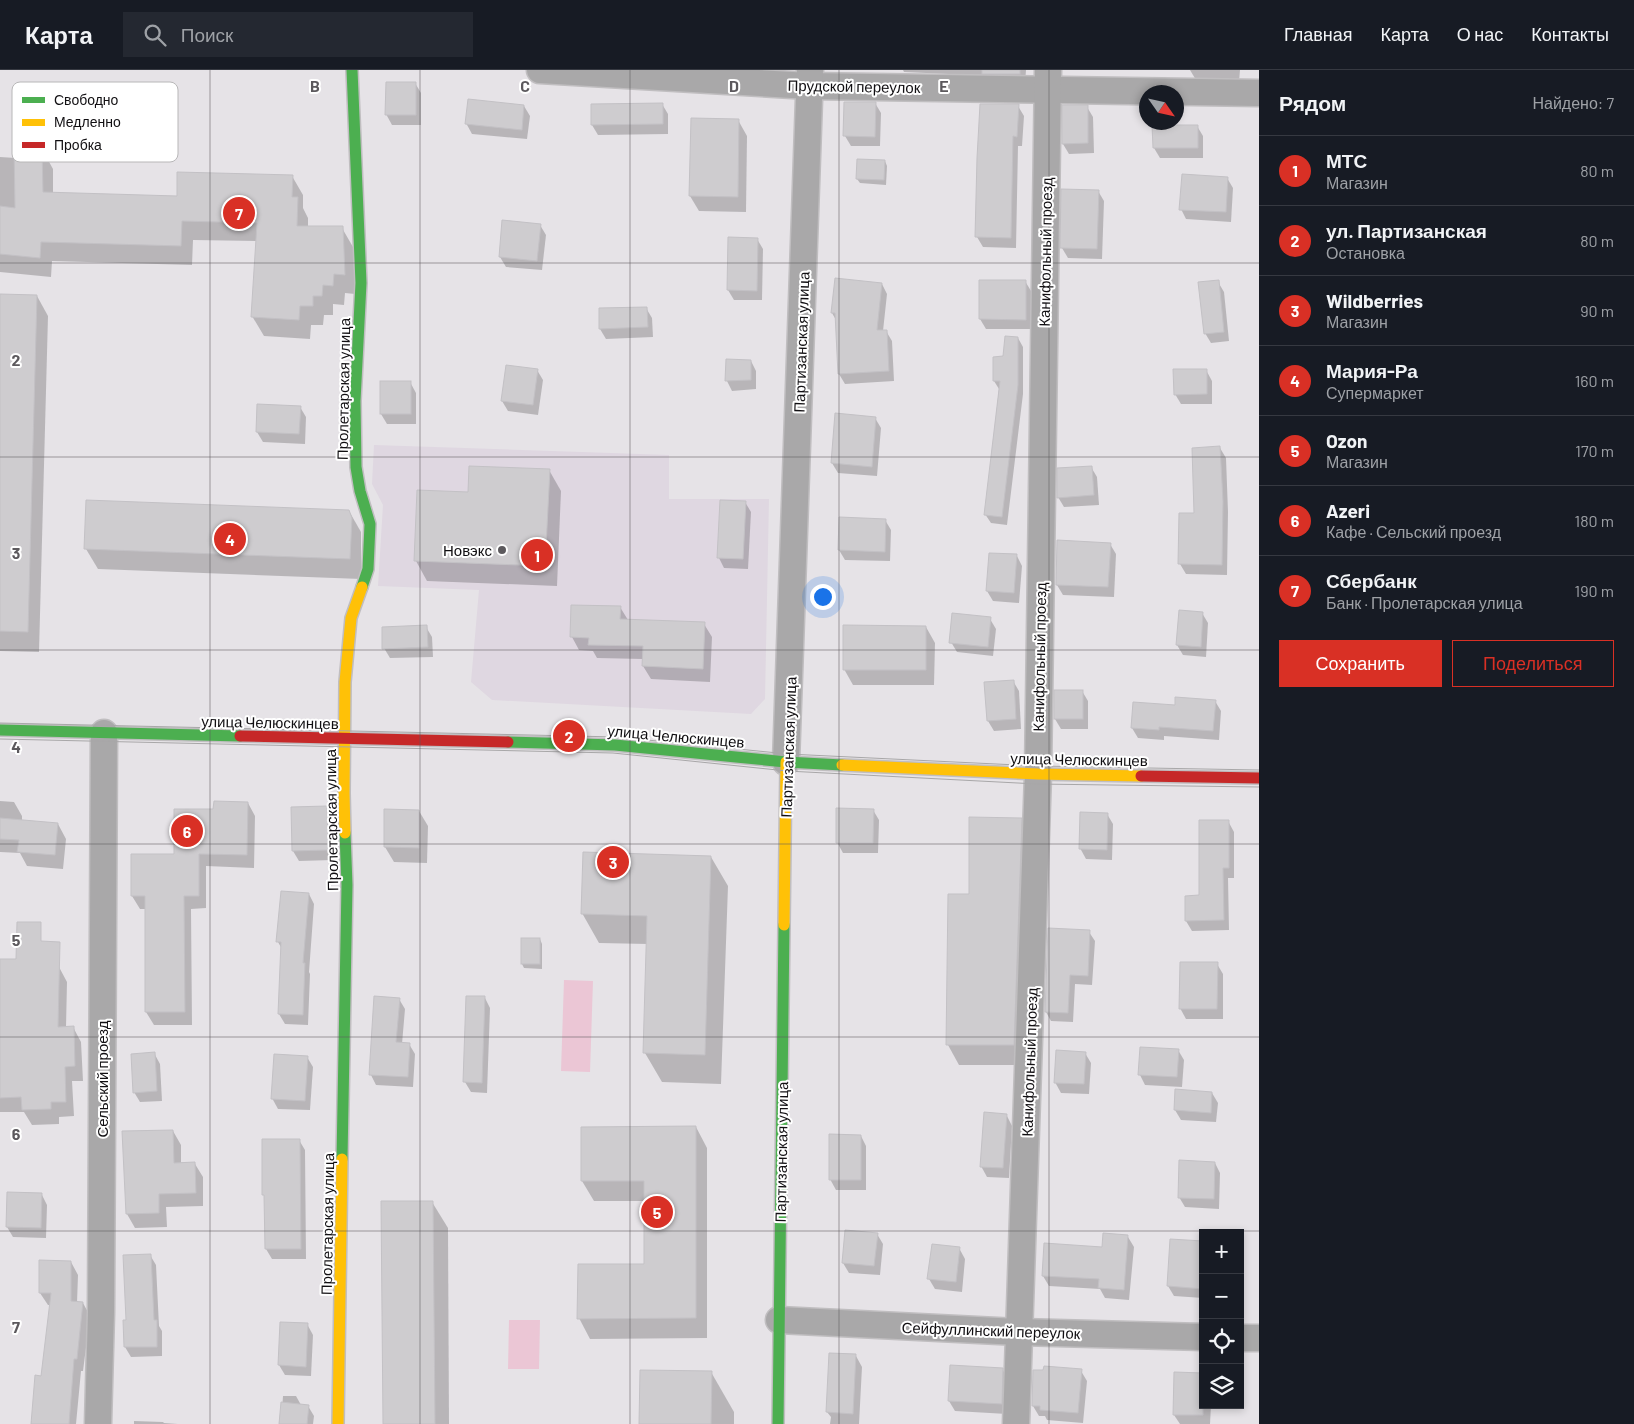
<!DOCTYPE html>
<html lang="ru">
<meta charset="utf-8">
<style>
:root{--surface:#171b24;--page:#242831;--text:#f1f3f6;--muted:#9ea1a6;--line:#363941;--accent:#d93025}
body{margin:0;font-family:Barlow,sans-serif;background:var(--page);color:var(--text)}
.controls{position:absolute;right:15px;bottom:15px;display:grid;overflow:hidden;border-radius:0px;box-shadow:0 2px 8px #0003}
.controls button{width:45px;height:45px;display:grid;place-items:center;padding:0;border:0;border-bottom:1px solid var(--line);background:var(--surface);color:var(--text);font:25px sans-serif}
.compass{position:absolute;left:1139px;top:15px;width:45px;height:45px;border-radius:50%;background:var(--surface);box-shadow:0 2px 8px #0003;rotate:124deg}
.you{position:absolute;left:822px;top:526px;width:18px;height:18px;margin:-12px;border:4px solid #fff;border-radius:50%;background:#1a73e8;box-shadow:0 0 0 8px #1a73e833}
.badge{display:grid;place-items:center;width:32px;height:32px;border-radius:50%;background:var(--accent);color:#fff;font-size:16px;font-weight:700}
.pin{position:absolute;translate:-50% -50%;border:2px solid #fff;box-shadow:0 1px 5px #0006}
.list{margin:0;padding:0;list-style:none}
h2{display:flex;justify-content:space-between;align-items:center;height:65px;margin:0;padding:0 20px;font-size:21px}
h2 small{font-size:16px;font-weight:400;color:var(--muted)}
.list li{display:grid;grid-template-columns:32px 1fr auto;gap:15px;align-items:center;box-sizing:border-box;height:70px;padding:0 20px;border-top:1px solid var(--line)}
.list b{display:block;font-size:19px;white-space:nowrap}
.list p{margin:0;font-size:16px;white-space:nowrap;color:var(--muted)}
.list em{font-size:16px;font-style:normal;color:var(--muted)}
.actions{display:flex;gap:10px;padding:15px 20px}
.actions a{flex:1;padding:11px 0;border:1px solid var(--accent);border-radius:0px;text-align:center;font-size:18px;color:var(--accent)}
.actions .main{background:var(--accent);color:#fff}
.icon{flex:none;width:28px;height:28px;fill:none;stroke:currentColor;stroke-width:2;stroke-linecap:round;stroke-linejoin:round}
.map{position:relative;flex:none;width:1259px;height:1354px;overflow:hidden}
header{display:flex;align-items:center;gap:30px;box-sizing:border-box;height:70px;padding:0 25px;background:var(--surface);border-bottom:1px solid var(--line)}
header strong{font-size:24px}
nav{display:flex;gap:28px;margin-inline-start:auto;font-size:18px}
.search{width:350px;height:45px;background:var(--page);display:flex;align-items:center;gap:12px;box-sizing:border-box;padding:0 18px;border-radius:0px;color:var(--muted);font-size:19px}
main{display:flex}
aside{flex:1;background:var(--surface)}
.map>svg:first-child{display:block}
</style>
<header>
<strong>Карта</strong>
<div class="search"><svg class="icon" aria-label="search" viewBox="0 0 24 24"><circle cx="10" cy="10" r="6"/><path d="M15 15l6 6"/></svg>Поиск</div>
<nav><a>Главная</a><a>Карта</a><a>О нас</a><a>Контакты</a></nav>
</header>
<main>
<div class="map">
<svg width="1259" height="1354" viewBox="0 0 1259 1354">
<rect width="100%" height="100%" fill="#e6e3e7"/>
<path fill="#dfd7e1" d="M374,375L669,385V429H769L765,629L751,644L492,630L471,612L479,520L378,516L383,435L372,414Z"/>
<g fill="#ebc6d5">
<path d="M564,910L593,911L590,1002L561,1001Z"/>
<path d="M509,1250H540L539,1299H508Z"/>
</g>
<g fill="#0003">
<path d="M903,0H1026L1025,14L975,13L970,5L904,2Z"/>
<path d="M1190,0H1240L1239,12L1196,10Z"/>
<path d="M415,13L421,23V55H392L386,44Z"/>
<path d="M875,33L881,43L880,76H851L845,66Z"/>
<path d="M662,34L668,44V64L598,65L592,55V36Z"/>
<path d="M524,36L530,46L527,69L472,64L466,53Z"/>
<path d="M1018,36L1024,46L1022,76H1018L1016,178L983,177L977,167Z"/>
<path d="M1087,37L1093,47L1094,83L1069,84L1063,74Z"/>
<path d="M738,50L747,66L746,142L699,141L690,126Z"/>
<path d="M1154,56H1197L1203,66V88H1160L1154,78Z"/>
<path d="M42,79L53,99V124L178,127L292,106L303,125V138L308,148V157L342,158L353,177L355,224L345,223L344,235L333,234V245H324L323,255H311L310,269L264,266L252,246L257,171L193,170L192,195L52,191L51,207L0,202V87L16,88Z"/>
<path d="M885,91L887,96L886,115L860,113L857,109Z"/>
<path d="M1227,108L1233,118L1231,152L1186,149L1181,139Z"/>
<path d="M1098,121L1104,131L1102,189L1068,188L1062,178Z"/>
<path d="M540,155L546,165L542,200L506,197L500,187Z"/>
<path d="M757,169L763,179L762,230H734L728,220Z"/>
<path d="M1025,211L1031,221V259H986L980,249Z"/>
<path d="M1218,212L1224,222L1229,271L1211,273L1205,263Z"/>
<path d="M882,214L887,224L883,261H886L892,271L894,311L845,314L839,304L836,250L832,243Z"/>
<path d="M0,225L37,226L48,246L39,582L0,581Z"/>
<path d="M646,238L652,248L653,267L606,269L600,259Z"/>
<path d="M1018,268L1023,277V324L1007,455L991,453L985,444L999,319L994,311L1004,288Z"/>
<path d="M751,291L756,301V319L732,321L727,311Z"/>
<path d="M537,300L543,310L538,345L508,341L502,331Z"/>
<path d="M1206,300L1212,311V334H1181L1175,324Z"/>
<path d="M410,312L416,323V354H387L381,344Z"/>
<path d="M258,335L300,337L306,347L305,374L263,372L257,362Z"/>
<path d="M875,348L881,358L877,406L838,403L832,393Z"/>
<path d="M1220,378L1226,388L1228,442L1227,505L1186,504L1180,494L1181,444L1196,445Z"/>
<path d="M1091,397L1097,407L1099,435L1064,437L1058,427Z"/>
<path d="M549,400L561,421L557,516L427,511L416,491L469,423Z"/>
<path d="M745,432L751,442L748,499L724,498L719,488Z"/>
<path d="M349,441L361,462V509L98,499L86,479Z"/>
<path d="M840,449L885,450L891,460L890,491L845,490L839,480Z"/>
<path d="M1110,474L1116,484L1114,527L1063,525L1057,515Z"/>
<path d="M1017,486L1022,496L1019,533L993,531L987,521Z"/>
<path d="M620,537L628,550L704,554L712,567L710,612L651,609L643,596V589L597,588L593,581L579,580L572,567Z"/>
<path d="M1180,542L1202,543L1208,553L1206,587L1183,585L1177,575Z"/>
<path d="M990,549L996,559L993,586L957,582L951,572Z"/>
<path d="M426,557L432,567L433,587L390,588L384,578Z"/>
<path d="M926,557L935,573L934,615H853L844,599Z"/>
<path d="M1013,611L1019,621L1021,659L994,661L988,651L986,613Z"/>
<path d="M1082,621L1088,631V659H1061L1055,649V622Z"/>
<path d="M1215,631L1221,641L1219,670L1164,666V670L1138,668L1132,658L1134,633L1176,637Z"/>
<path d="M0,731L14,732L22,746V751L58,754L66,769L63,799L27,796L20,783L0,782Z"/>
<path d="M248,733L255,746L254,798L206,796V838L191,839L192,955H154L146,942V839H140L132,826L175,785L215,740Z"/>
<path d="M327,737L332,748L333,790L299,791L293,781Z"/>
<path d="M873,740L879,750L878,783H843L837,772Z"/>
<path d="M386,741H419L428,756L427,793L394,792L385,777Z"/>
<path d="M1107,744L1113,754L1112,790L1086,789L1080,778Z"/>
<path d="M1021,749L1033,769L1025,995H959L948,975Z"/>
<path d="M1228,751L1234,762V808H1228L1229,860L1192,861L1186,851L1200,827Z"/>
<path d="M711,787L728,816L721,1014L662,1012L645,983L648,874L599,873L582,843Z"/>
<path d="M309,824L314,834L309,902L310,904L308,955L285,954L279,944L282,879L278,872Z"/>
<path d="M1089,862L1095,871L1092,915L1075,914L1073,952L1051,951L1046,942Z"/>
<path d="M540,869L542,874V899L524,898L522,894Z"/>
<path d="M1217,894L1223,904V949H1186L1180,938Z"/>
<path d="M59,897L67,912L66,958L73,957L81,972L83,1011H72L74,1046L59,1047V1054L32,1055L24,1042H0V961Z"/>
<path d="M375,927L399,929L405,939L402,974H409L415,984L413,1017L376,1015L371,1005Z"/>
<path d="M467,927L485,928L490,938L487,1023L471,1022L465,1012Z"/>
<path d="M1178,980L1184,990L1182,1017L1145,1015L1140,1005Z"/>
<path d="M154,983L160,994L162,1031L140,1032L134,1022Z"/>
<path d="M1085,983L1091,993L1089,1024L1061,1023L1055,1012Z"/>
<path d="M307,987L313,997L310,1040L278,1039L272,1028Z"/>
<path d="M1176,1021L1212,1023L1218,1033L1216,1052L1181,1050L1175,1040Z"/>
<path d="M1007,1046L1012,1056L1009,1108L987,1107L981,1096Z"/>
<path d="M696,1057L707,1078V1268L590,1269L579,1248L645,1195V1131H594L582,1111Z"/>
<path d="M173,1061L181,1075V1094H195L203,1107V1136L166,1137L167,1157L135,1158L127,1144L124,1062Z"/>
<path d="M861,1066L866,1076V1120H836L830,1109Z"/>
<path d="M299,1070L305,1080L306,1189H272L266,1179V1128L263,1124Z"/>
<path d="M1215,1093L1220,1103L1219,1139L1185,1137L1179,1127Z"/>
<path d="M42,1125L47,1135L46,1168L13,1167L7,1157Z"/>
<path d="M432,1132L448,1158L449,1354H384Z"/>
<path d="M877,1164L883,1174L880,1205L849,1203L843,1193Z"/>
<path d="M1128,1167L1134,1177L1129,1230L1105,1228L1100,1219L1049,1216L1043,1206L1045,1175L1103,1178Z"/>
<path d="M1203,1173V1228L1174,1226L1168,1216Z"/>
<path d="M959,1178L965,1189L962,1222L935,1219L929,1209Z"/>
<path d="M150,1185L156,1195L159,1256L162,1261V1286L131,1287L125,1277L128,1251Z"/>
<path d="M71,1192L78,1205L77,1233H83L90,1246L83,1301H81L76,1354H31V1351H33L42,1307L51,1235H48L40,1223Z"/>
<path d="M281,1253L307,1254L313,1265L311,1306L285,1305L279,1295Z"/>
<path d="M856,1286L862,1297L859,1354H830L831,1347L827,1342Z"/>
<path d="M951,1296L1002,1299L1008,1309L1007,1344L955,1341L949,1331Z"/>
<path d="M1044,1301H1081L1087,1311L1083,1353L1047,1350L1045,1346H1039L1033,1336Z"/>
<path d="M711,1302L734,1342V1354H640Z"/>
<path d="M283,1326H296L301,1335L308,1336L314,1346L313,1354H281Z"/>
<path d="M1203,1335H1211L1210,1354H1180L1174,1345Z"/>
<path d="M134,1351L163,1352L164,1353L178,1354H134Z"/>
</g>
<g fill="#cecccf" stroke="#c3c1c5">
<rect x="982" y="0" width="38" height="4"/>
<path d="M386,12H416V45H385Z"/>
<path d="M468,29L524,35L522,60L465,54Z"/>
<path d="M844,32H876L875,67L843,66Z"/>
<path d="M663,33V54L591,55V34Z"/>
<path d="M980,34H1019L1017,67L1013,66L1011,168L975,167L977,88Z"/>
<path d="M1062,35H1088V73L1062,74Z"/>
<path d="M691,48L739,49L738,127L689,126Z"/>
<path d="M1152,55H1198V78H1153Z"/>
<path d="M14,78H42L43,122L177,126V102L293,105L292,127H298L297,156H343L345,205L334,204L333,216L323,215L322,226H313V236H300L299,250L251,247L257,153L182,151L181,176L41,172L40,188L0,184V136L15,138Z"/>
<path d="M857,89L885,90L884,110L856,109Z"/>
<path d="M1182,104L1228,107L1226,142L1179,140Z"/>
<path d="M1061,119L1099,120L1097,179L1060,178Z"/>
<path d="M502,150L541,154L537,191L499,187Z"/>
<path d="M728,167L758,168L757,221L727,220Z"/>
<path d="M835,208L882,213L877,260H887L889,301L838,304L835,243H831Z"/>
<path d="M979,210H1026V250L979,249Z"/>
<path d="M1219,210L1224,262L1204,264L1198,212Z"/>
<path d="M0,224L37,225L28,562L0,561Z"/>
<path d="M647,237L648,257L599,259V238Z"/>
<path d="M1005,266L1018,267V315L1002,447L984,445L1000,311H993V287L1003,286Z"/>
<path d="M726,289L751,290V310L725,311Z"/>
<path d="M506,295L538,299L533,335L501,331Z"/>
<path d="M1173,299H1207V324L1174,325Z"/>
<rect x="380" y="311" width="31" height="33"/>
<path d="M257,334L301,336L299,364L256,362Z"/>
<path d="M835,343L876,347L872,397L831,393Z"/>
<path d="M1220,376L1223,431L1222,495L1178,494L1179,443H1194L1192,378Z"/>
<path d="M469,396L550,399L545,496L414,491L417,420L468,422Z"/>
<path d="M1092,396L1094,425L1057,428V398Z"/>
<path d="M86,430L349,440L352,448L350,489L84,479Z"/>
<path d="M720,430L746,431L743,489L717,488Z"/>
<path d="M839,447L886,449L885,482L838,480Z"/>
<path d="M1057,470L1111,473L1108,517L1056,515Z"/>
<path d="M989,483L1017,484L1014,523L986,521Z"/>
<path d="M571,535L621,536L620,549L705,552L703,599L642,596L643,576L588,575L589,568L570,567Z"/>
<path d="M1179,540L1203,542L1201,577L1176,575Z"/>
<path d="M952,543L991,547L988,577L949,573Z"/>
<path d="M427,555L428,577L382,579V557Z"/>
<path d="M843,555L926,556V600H843Z"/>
<path d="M1014,610L1016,649L987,651L984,612Z"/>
<rect x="1054" y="620" width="29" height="29"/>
<path d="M1175,627L1216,630L1213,661L1159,657V660L1131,658L1133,632L1175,635Z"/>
<path d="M214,731L248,732L247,785L199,784V826H184L185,942H145V826H131V784H174V739H213Z"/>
<path d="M327,736L328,780L292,781L291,737Z"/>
<path d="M836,738L874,739L873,773H836Z"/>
<path d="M384,739L419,740V778L384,777Z"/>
<path d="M1080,742L1108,743L1107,780L1079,779Z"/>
<path d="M969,747L1022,748L1014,975H946L948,824H969Z"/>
<path d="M0,748L58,753L55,785L17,782L19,770L0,769Z"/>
<path d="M1199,750H1229V798H1223L1224,850L1185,851V826L1199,825Z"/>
<path d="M583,782L711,786L705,985L643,983L647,846L581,844Z"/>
<path d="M281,821L309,823L303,893H305L303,945L278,944L281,872H276Z"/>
<path d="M17,852H41V871L60,872L58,957L74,956L75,996L65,997L66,1032H51V1039L22,1040L21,1027L0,1028V889H16Z"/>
<path d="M1048,858L1090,860L1088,906L1070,905L1068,943L1045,942Z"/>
<rect x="521" y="868" width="19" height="26"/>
<path d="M1180,892H1218L1217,939H1179Z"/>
<path d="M374,926L400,928L396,972L410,973L408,1007L369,1005Z"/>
<path d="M466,926H485L482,1013L463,1012Z"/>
<path d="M1140,977L1179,979L1177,1007L1138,1005Z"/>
<path d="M1056,980L1086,982L1084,1014L1054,1013Z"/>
<path d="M155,982L157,1021L133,1023L131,984Z"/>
<path d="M274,984L308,986L305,1031L271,1029Z"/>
<path d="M1175,1019L1212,1022L1211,1043L1174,1040Z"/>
<path d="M984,1042L1007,1044L1003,1098L980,1097Z"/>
<path d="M696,1056V1248L577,1249L578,1194H644V1111H581V1057Z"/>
<path d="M173,1060L174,1093L195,1092L196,1123L159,1124V1143L126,1144L122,1061Z"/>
<path d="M829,1064L861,1065V1110H829Z"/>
<path d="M262,1069H300L301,1179H265L264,1125H262Z"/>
<path d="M1179,1090L1215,1092L1214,1129L1178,1128Z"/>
<path d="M7,1122L42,1123L41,1158L6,1157Z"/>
<path d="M381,1131H433L435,1354H383Z"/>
<path d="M845,1160L878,1163L874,1196L842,1193Z"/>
<path d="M1103,1163L1128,1165L1124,1220L1098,1218L1099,1209L1042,1206L1044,1173L1102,1177Z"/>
<path d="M1170,1169L1203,1171V1219L1167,1216Z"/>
<path d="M932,1174L960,1177L956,1212L927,1209Z"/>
<path d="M151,1184L154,1250H157V1277H124L123,1250H126L123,1185Z"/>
<path d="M39,1190L71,1191V1231L83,1232L77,1289H74L69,1354H31L35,1305L41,1306L51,1223H39Z"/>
<path d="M280,1252L308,1253L306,1297L278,1295Z"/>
<path d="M829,1283L856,1284L853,1344L826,1342Z"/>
<path d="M950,1295L1003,1298L1002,1334L948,1331Z"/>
<path d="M1044,1296L1082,1299L1078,1343L1040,1340V1336H1032L1033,1300H1043Z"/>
<path d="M640,1300L712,1301L711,1354H639Z"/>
<path d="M1174,1302L1203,1303V1345H1173Z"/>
<path d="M281,1332L309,1335L307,1354H279Z"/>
</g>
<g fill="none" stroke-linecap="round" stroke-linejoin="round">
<g stroke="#c0bec0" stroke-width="29">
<g id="street">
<path d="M540,0L809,16L1259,23"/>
<path d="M786,692L810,0"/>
<path d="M779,1250L1020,1262L1203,1267"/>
<path d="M1240,1268H1259"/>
<path d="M98,1354L101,1242L104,663"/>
<path d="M1016,1354L1038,704L1048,0"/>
</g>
</g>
<g stroke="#c0bec0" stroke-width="14">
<g id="fast">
<path d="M352,0L361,213L355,331L356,397L360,421L370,454L368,499L362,517"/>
<path d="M0,660L240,666"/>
<path d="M508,672L615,675L786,692L842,695"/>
<path d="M342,1089L347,815L345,763"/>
<path d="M778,1354L784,855"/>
</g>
</g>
<g stroke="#c0bec0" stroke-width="14">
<g id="slow">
<path d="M842,695L1038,704L1141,706"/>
<path d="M345,763L344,723L345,612L351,548L362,517"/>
<path d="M784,855L786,692"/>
<path d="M338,1354L342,1089"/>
</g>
</g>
<g stroke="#c0bec0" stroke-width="14">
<g id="jam">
<path d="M240,666L508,672"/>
<path d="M1141,706L1259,708"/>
</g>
</g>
<use href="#street" stroke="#a9a8a9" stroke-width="26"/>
<use href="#fast" stroke="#4caf50" stroke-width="11"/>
<use href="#slow" stroke="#ffc107" stroke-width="11"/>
<use href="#jam" stroke="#c62828" stroke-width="11"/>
<g stroke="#a8a7a8" stroke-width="1">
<path d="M0,653L617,667L788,684L1038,696L1259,700"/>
<path d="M0,669L613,683L787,701L1037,714L1259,717"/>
</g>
</g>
<path fill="none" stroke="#5c595d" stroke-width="1" stroke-opacity="0.55" d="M210,0V1354M420,0V1354M630,0V1354M839,0V1354M1049,0V1354M0,193H1259M0,387H1259M0,580H1259M0,774H1259M0,967H1259M0,1161H1259"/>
<circle fill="#5c595d" stroke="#fff" stroke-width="2" cx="502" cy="480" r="5"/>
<g text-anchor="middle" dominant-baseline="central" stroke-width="4" stroke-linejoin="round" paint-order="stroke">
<g font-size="15" fill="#110f12" stroke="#fff">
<text transform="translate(854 16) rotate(1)">Прудской переулок</text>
<text transform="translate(1045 182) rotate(-89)">Канифольный проезд</text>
<text transform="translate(801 272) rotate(-88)">Партизанская улица</text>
<text transform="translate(343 319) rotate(-89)">Пролетарская улица</text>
<text transform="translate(1039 587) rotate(-89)">Канифольный проезд</text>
<text transform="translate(270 652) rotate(1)">улица Челюскинцев</text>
<text transform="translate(676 666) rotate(5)">улица Челюскинцев</text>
<text transform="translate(788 677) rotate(-88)">Партизанская улица</text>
<text transform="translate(1079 689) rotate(1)">улица Челюскинцев</text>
<text transform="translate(331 750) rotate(-91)">Пролетарская улица</text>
<text transform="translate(1029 992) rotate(-88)">Канифольный проезд</text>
<text transform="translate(102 1009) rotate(-90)">Сельский проезд</text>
<text transform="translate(781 1082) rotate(-89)">Партизанская улица</text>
<text transform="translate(327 1154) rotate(-89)">Пролетарская улица</text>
<text transform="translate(991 1260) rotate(2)">Сейфуллинский переулок</text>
</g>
<g font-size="15" fill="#110f12" stroke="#fff" text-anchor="end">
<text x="492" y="480">Новэкс</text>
</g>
</g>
<rect x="12" y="12" width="166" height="80" rx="8" fill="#fff" stroke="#b8b7b8" stroke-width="1"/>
<rect x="22" y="27" width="23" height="6" fill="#4caf50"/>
<rect x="22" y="49" width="23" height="7" fill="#ffc107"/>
<rect x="22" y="72" width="23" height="6" fill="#c62828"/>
<g font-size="14" fill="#110f12">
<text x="54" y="35">Свободно</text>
<text x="54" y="57">Медленно</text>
<text x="54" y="80">Пробка</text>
</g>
<g font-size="16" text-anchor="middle" font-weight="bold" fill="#5c595d" stroke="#fff" stroke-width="4" stroke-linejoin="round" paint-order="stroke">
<text x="315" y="22">B</text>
<text x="525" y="22">C</text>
<text x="734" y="22">D</text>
<text x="944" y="22">E</text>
<text x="16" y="296">2</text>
<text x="16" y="489">3</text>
<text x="16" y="683">4</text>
<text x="16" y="876">5</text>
<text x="16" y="1070">6</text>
<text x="16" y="1263">7</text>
</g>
</svg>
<div class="controls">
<button>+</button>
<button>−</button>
<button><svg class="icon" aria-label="locate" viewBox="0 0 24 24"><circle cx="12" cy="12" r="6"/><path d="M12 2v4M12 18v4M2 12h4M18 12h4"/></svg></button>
<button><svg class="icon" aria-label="layers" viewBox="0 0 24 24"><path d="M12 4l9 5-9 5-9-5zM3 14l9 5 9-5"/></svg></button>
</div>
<svg class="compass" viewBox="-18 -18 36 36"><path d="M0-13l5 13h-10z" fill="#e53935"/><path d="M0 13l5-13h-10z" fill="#9ea1a6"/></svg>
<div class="you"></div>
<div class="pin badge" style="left:537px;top:485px">1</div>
<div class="pin badge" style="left:569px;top:666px">2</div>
<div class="pin badge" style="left:613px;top:792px">3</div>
<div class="pin badge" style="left:230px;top:469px">4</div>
<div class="pin badge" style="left:657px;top:1142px">5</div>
<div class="pin badge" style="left:187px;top:761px">6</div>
<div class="pin badge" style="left:239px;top:143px">7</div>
</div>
<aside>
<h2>Рядом<small>Найдено: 7</small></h2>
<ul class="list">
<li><span class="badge">1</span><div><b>МТС</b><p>Магазин</p></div><em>80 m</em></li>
<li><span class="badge">2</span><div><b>ул. Партизанская</b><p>Остановка</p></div><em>80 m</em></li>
<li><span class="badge">3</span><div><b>Wildberries</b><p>Магазин</p></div><em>90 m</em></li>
<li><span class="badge">4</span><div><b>Мария-Ра</b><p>Супермаркет</p></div><em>160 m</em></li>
<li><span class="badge">5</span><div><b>Ozon</b><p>Магазин</p></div><em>170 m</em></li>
<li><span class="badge">6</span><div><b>Azeri</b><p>Кафе · Сельский проезд</p></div><em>180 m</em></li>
<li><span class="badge">7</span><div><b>Сбербанк</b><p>Банк · Пролетарская улица</p></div><em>190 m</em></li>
</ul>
<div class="actions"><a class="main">Сохранить</a><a>Поделиться</a></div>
</aside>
</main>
